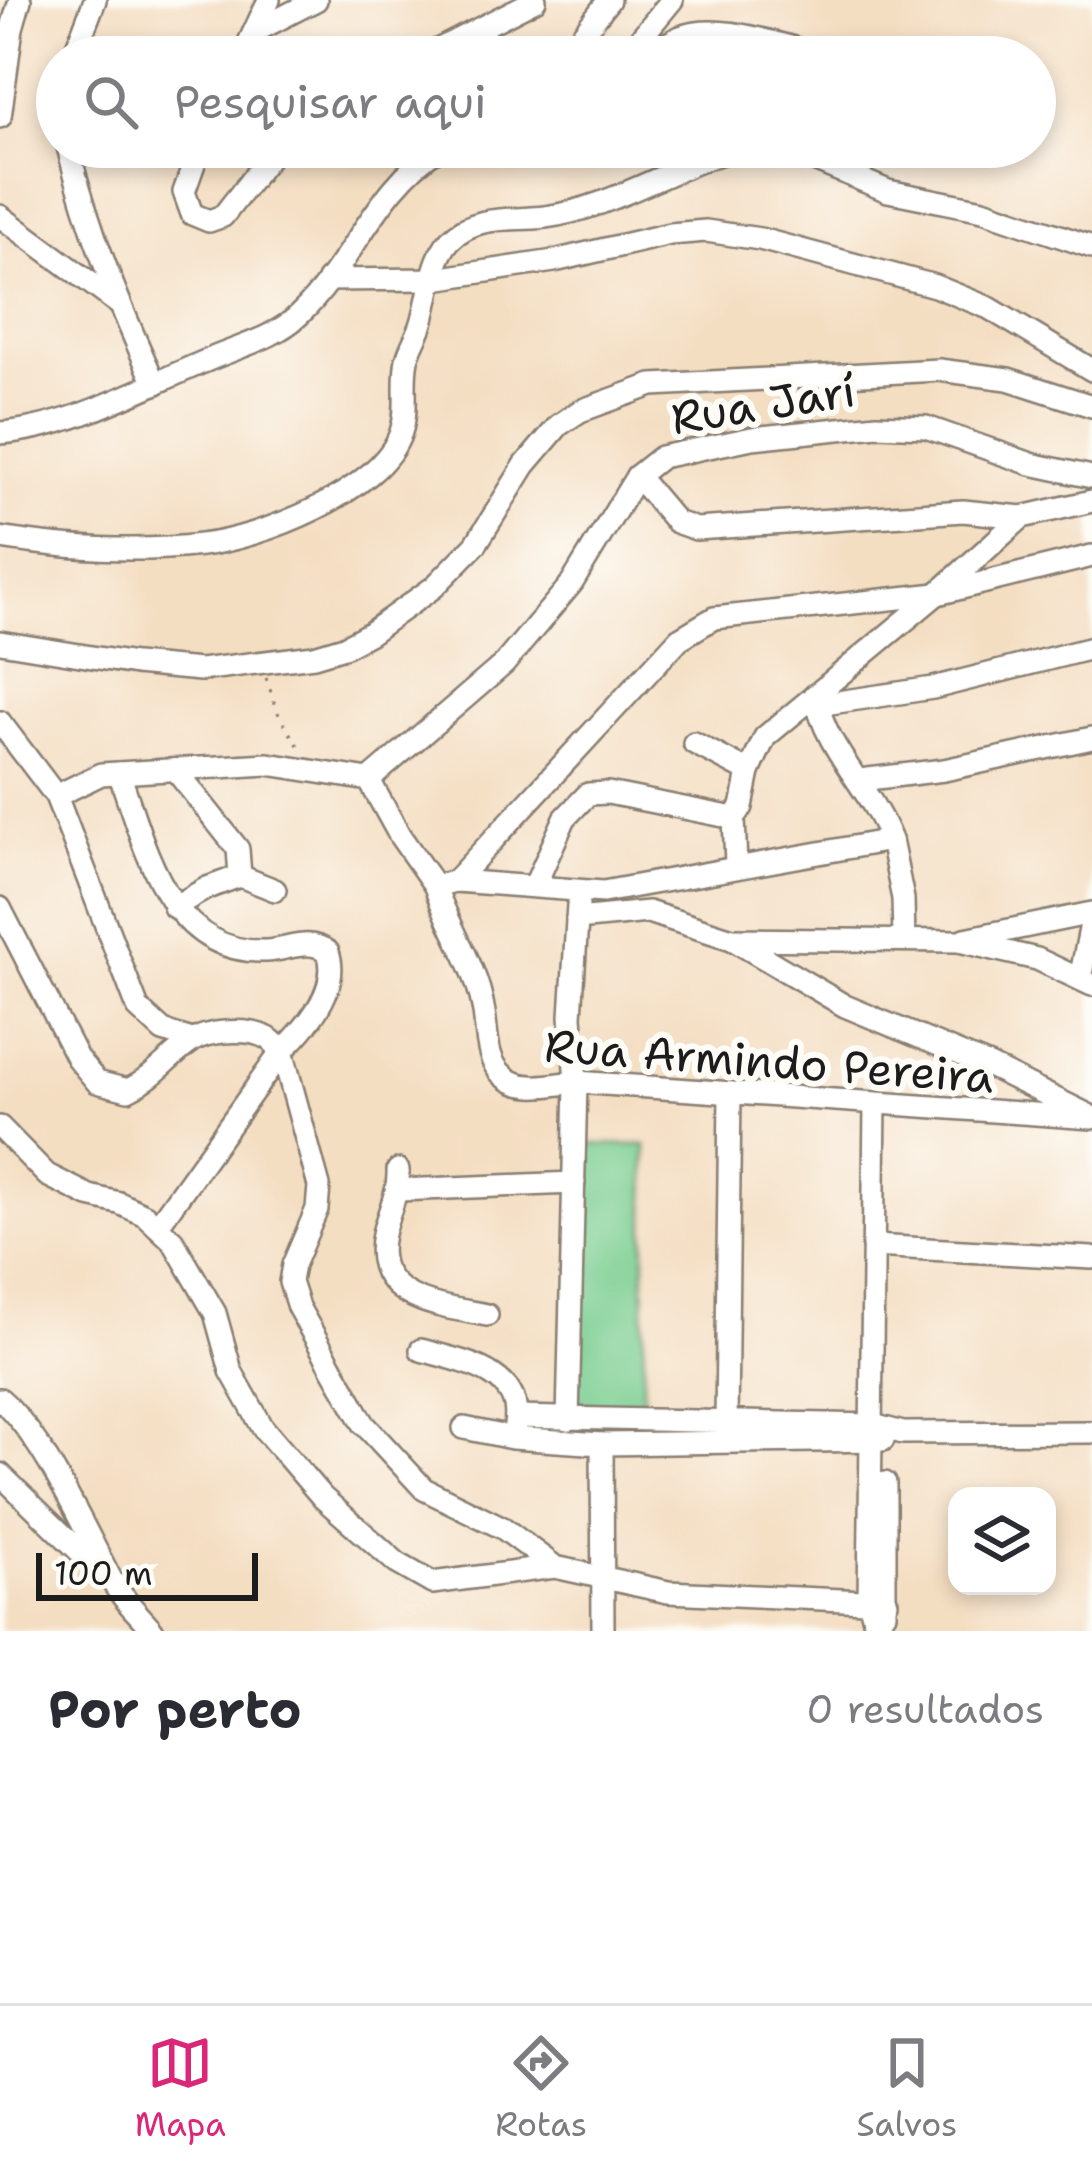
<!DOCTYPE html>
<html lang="pt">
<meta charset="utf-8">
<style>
:root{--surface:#fff;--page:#f2f2f3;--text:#2b2b33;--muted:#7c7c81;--line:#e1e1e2;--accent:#db2777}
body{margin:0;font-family:"Shantell Sans",sans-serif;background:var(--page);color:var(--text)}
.controls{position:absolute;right:36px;bottom:36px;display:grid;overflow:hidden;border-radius:24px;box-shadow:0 6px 18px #0003}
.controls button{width:108px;height:108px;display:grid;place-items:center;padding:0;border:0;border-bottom:3px solid var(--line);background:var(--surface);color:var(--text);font:60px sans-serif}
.scale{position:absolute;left:36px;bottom:30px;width:222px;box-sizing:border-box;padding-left:12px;border:6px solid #1c1c1c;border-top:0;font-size:33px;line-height:42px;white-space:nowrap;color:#1c1c1c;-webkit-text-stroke:9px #fdfcf7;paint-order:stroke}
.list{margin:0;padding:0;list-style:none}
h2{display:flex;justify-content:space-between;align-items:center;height:156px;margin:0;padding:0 48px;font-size:51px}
h2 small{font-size:39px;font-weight:400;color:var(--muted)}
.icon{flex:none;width:66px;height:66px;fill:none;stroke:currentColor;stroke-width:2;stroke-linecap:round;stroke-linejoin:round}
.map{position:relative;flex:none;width:1092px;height:1631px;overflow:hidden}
.search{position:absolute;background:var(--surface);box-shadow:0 6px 18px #0003;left:36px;right:36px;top:36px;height:132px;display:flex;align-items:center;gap:30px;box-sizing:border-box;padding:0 42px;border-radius:66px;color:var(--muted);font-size:45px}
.sheet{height:372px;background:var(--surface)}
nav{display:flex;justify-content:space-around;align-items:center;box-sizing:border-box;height:168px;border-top:3px solid var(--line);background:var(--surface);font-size:33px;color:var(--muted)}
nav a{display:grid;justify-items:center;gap:6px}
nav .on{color:var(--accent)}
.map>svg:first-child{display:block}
</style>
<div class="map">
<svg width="1092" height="1631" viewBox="0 0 1092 1631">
<rect width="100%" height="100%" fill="#fdfcf7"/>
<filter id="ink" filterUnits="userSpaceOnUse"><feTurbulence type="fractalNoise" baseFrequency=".00833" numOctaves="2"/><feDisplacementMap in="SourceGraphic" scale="24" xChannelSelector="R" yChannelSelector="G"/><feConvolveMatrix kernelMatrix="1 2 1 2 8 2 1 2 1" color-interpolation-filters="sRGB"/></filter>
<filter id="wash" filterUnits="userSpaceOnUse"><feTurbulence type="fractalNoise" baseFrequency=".004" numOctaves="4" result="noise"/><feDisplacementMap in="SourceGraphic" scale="48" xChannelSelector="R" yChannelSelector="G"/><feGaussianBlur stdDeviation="2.7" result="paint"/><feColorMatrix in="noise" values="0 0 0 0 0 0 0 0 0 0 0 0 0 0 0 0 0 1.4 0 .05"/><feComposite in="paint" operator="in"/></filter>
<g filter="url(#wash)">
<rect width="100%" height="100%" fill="#f4dec2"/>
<path fill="#79cd90" stroke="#4a7456" stroke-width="3" d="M578,1144L646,1145L643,1412L575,1410Z"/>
</g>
<g filter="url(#ink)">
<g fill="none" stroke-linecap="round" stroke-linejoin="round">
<g stroke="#887d6f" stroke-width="26">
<g id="minor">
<path d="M254,32L316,0"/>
<path d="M73,57L95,0"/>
<path d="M242,57L269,0"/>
<path d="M424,57L535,0"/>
<path d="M565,57L609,0"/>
<path d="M625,57L672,0"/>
<path d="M647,57C657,51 669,42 680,37C719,22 774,44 813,53"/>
<path d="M0,117L12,28L20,0"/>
<path d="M68,147C88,229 120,307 155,384"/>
<path d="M200,147L184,192L192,214L209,221L223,216L277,147"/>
<path d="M783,147L888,191L983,210L1092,247"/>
<path d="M0,216L119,304"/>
<path d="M328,280L435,279L554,261L670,234L706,231L760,239L935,286L989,308L1092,370"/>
<path d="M0,433C71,428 143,387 208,360C238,347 275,338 299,315C352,265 377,185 441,147"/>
<path d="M637,476L676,522L696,529L963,511L1022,517"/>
<path d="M0,538C64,548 136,553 201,545C258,539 382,492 401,432C409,409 402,383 407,360C410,348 417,337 421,326C430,299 431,261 450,240C475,214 512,221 545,217C614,208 675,164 743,147"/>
<path d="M0,642L135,664L200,670L314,656L344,647L370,633L434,587L476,544L525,465L559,425L580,411L652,385L939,370L1008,379L1092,406"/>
<path d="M817,705L933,688L1092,648"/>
<path d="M0,722L56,796L138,1008L163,1031L192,1040"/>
<path d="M694,743L749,772"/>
<path d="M177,772L238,849L240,876L275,890"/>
<path d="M119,773C145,846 168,955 266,951C289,950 308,937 328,952C341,988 306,1028 282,1051L158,1225"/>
<path d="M369,780L504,664L572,583L637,476L661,457L752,438L877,425L926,427L1031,464L1092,477"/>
<path d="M860,780L944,770L1092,738"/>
<path d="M56,796L101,774L268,764L369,780L400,836L435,886L455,881L603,892L891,840C870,787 826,751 815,695"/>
<path d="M891,840L903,899L904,940"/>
<path d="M736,865L734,818L742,807L749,772L765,737L937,594L1022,517L1092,501"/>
<path d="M455,881L679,639L714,618L937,594L1092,556"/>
<path d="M535,885L565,818L588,794L608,793L734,818"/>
<path d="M435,886C448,927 476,965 483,1007C488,1030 484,1059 504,1076C523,1093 553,1084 576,1082L1092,1118"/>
<path d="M174,907L207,888L240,876"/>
<path d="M0,908L77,1058L97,1082L128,1090C154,1078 168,1058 191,1042C207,1030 250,1028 268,1038C273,1041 278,1047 282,1051L319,1186L317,1209L293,1265L290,1282L298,1307L364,1424L424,1489L503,1528L555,1567L668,1592L887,1602"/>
<path d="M577,919L648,912L732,939L845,1006L989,1066L1088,1115"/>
<path d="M732,939L959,941L1037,959L1092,985"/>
<path d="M965,939L1092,913"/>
<path d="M1080,979L1092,919"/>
<path d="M875,1103L869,1600L877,1631"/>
<path d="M0,1127L47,1175L89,1196L119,1203L145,1215L173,1241L215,1313L231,1371L263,1428L322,1497L397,1563L432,1583L555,1567"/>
<path d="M398,1170C399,1194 388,1211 383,1234C369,1301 441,1306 487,1315"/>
<path d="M399,1190L574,1183"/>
<path d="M873,1246L1092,1258"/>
<path d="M421,1350C461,1361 524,1371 515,1425"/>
<path d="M0,1399C43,1436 84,1529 112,1581C122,1599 140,1615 153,1631"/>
<path d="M516,1417L873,1425L903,1433L1092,1432"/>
<path d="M568,1420L576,1082L571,1016L578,905"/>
<path d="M726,1422L730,1093"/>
<path d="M464,1428L512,1438L602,1444L883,1440"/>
<path d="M602,1444L603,1631"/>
<path d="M0,1474L107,1578"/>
<path d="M885,1613V1483"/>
</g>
</g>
<path stroke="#887d6f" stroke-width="3" stroke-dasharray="3 9" stroke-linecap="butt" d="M266,678L280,718L301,750"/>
<use href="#minor" stroke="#fff" stroke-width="21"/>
</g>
</g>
<g text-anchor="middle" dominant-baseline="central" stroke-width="12" stroke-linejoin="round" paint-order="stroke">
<g font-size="45" fill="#1c1c1c" stroke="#fdfcf7">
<text transform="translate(763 404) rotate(-9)">Rua Jarí</text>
<text transform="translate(769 1061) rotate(4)">Rua Armindo Pereira</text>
</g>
</g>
</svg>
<div class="controls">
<button><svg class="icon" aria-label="layers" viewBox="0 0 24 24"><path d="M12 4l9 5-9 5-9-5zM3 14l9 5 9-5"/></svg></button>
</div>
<div class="scale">100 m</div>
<div class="search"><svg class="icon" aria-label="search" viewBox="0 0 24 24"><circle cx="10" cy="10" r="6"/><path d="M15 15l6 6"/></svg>Pesquisar aqui</div>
</div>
<section class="sheet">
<h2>Por perto<small>0 resultados</small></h2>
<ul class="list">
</ul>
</section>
<nav>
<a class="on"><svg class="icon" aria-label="map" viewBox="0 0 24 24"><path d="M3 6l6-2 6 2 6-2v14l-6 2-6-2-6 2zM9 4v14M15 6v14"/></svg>Mapa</a>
<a><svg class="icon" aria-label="directions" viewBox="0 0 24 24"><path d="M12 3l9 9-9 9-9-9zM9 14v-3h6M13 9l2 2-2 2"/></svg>Rotas</a>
<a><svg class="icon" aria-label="saved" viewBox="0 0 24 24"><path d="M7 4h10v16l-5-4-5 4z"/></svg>Salvos</a>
</nav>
